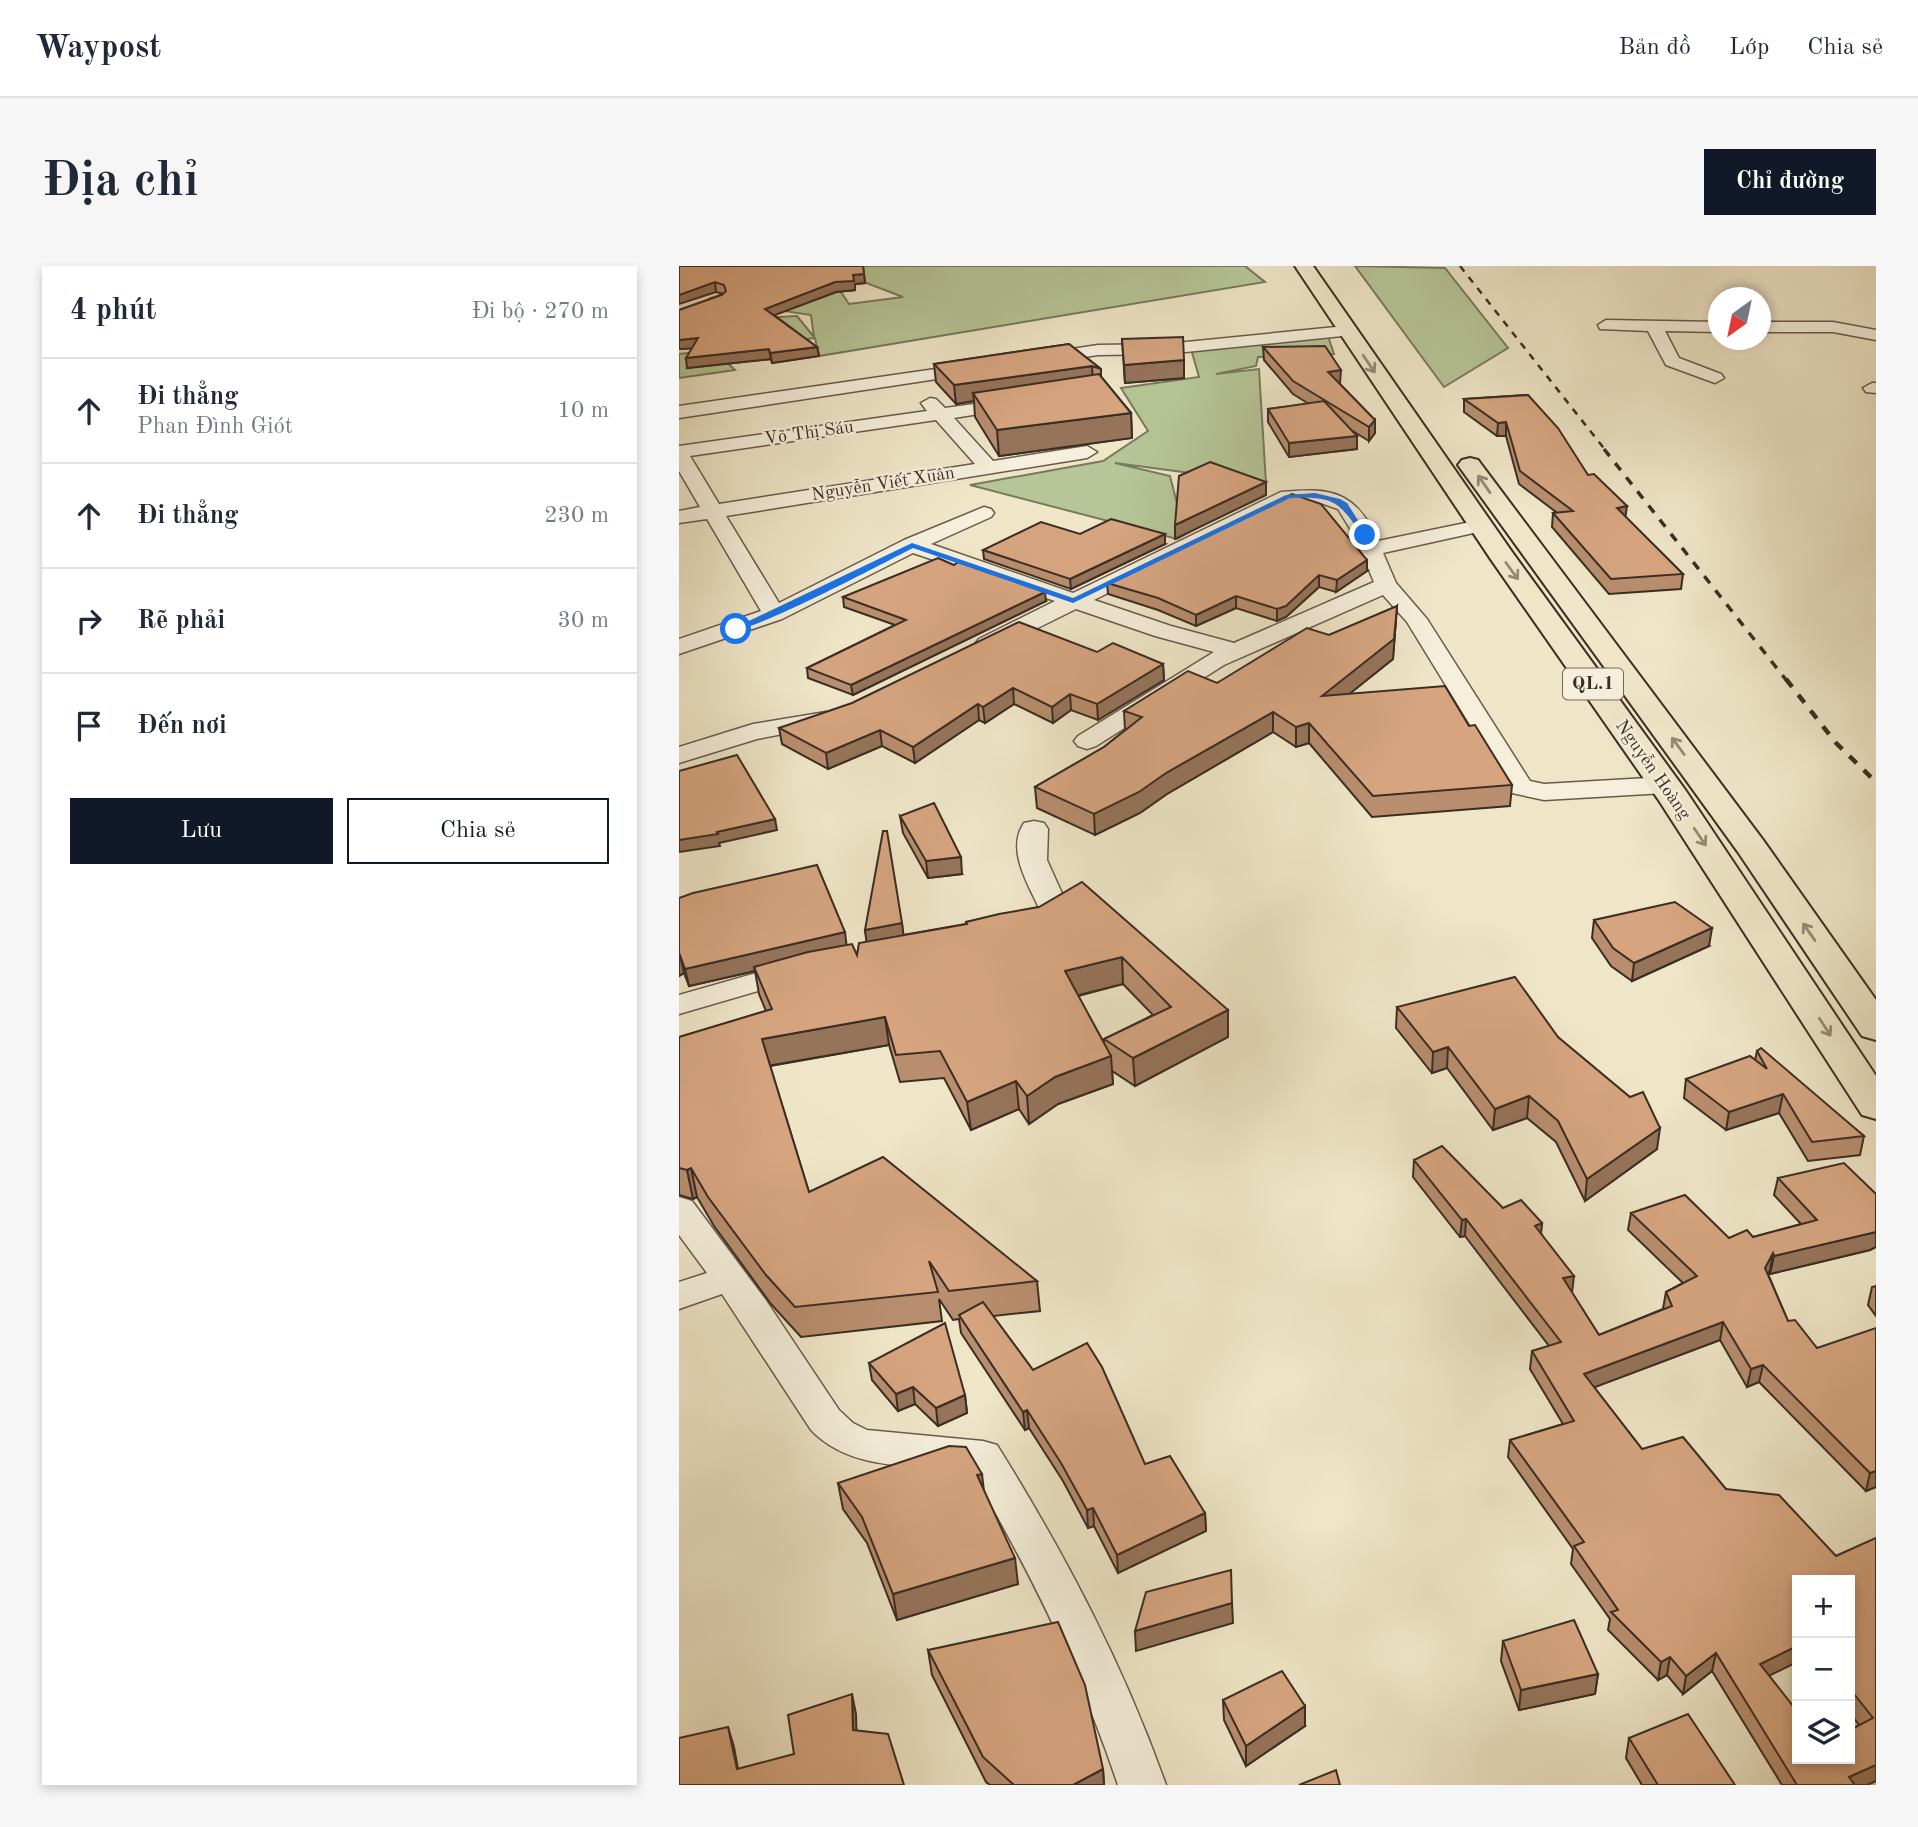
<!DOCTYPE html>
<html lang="vi">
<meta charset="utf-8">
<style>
:root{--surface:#fff;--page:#f6f6f7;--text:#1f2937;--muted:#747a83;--line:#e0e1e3;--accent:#111827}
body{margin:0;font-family:"Old Standard TT",serif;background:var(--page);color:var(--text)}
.controls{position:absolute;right:21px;bottom:21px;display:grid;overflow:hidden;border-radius:0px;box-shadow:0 4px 10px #0003}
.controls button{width:63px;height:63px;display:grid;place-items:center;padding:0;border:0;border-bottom:2px solid var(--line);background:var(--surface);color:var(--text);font:35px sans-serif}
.compass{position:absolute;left:1029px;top:21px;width:63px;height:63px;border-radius:50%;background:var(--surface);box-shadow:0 4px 10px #0003;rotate:213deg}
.stop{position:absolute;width:21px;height:21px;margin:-16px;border:5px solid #1a73e8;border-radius:50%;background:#fff}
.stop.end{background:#1a73e8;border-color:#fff;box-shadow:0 2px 7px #0008}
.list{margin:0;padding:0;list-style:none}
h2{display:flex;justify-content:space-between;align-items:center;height:91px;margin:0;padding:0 28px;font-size:30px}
h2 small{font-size:23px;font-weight:400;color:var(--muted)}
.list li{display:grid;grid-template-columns:46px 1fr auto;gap:21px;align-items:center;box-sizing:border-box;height:105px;padding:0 28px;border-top:2px solid var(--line)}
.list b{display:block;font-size:26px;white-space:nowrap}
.list p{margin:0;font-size:23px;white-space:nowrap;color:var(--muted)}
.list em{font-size:23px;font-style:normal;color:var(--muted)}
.actions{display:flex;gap:14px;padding:21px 28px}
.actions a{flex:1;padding:16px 0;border:2px solid var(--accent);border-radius:0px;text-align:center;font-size:24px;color:var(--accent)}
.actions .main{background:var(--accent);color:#fff}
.icon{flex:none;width:38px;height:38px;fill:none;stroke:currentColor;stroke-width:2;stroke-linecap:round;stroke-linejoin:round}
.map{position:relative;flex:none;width:1197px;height:1519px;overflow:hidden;border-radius:0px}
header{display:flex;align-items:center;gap:42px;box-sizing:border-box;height:98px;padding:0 35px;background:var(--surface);border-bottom:2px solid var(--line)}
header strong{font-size:33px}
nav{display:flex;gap:38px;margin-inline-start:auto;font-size:24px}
.intro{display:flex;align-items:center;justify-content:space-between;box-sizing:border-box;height:168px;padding:0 42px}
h1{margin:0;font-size:49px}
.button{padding:18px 32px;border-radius:0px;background:var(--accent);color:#fff;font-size:24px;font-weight:700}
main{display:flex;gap:42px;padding:0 42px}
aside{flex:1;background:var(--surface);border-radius:0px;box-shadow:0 4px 10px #0003}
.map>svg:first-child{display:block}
</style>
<header>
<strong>Waypost</strong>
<nav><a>Bản đồ</a><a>Lớp</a><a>Chia sẻ</a></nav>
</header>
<div class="intro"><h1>Địa chỉ</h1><a class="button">Chỉ đường</a></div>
<main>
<aside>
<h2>4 phút<small>Đi bộ · 270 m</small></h2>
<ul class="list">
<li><svg class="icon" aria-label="ahead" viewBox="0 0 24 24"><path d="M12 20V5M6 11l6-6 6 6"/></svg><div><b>Đi thẳng</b><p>Phan Đình Giót</p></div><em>10 m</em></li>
<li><svg class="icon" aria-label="ahead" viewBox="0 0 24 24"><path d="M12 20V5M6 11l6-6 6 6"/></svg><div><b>Đi thẳng</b></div><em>230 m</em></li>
<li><svg class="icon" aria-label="right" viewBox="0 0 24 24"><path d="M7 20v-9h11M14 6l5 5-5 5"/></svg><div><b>Rẽ phải</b></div><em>30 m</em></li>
<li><svg class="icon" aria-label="arrive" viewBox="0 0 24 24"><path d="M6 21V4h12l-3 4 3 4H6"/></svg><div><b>Đến nơi</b></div></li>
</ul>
<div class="actions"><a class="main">Lưu</a><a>Chia sẻ</a></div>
</aside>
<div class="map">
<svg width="1197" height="1519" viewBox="0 0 1197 1519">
<rect width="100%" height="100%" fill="#efe6c8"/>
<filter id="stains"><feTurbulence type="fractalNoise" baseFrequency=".00286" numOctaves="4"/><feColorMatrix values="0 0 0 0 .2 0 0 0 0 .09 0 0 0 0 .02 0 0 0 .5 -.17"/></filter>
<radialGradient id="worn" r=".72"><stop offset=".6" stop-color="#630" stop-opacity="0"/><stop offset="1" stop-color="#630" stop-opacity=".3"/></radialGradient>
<g fill="#b6c698" stroke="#787a5e" stroke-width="2" fill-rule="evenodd">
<path d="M132,0H566L586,16L140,90L136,72L60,81L33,55L118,50L135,71L132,49L29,33ZM145,1H146L224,31L170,38Z"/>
<path d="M676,0L766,2L829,82L765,121Z"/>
<path d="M649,70L655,88L579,91L577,100L537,108L580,103L587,217L436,197L491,210L500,245L535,253L498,273L291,219L424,195L469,165L442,122L520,111L512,83Z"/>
<path d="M35,84L56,104L0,112V88Z"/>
</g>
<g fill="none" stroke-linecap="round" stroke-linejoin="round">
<g stroke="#685b4d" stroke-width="3">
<g id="minor">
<path d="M927,54L1040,56V66L986,65L1000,92L1042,108L1045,112L1036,117L987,99L969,65L921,63L919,59Z"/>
<path d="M1082,56H1154L1197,64V74L1154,66H1082Z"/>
<path d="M667,60L675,65L673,69L487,88L419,89L359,98L350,93L359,88L419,79L487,78Z"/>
<path d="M298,97L307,102L304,106L0,152V140Z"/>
<path d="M1193,117H1197V127L1187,126L1184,122Z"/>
<path d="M251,132L257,133L266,142L338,132L344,133L347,137L344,141L275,152L314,195L408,180L418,186L408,192L47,250L100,337L225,274L305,241L312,243L315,247L312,251L252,278L394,327L602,226C652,221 677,225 699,275L801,254L808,256L811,260L808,264L704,287L717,317L748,353L851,515L865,518L986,511L995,513L999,519L995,525L986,527L865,534L833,527L728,356L704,329L545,399L417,480L408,483L399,480L395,475L399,470L535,386L476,370L397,343L316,383H300L296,378L300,373L376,335L234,287L103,353L0,388V373L82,345L28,253L0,257V245L21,241L0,205V180L248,145L242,137ZM257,154L296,198L40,238L11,190ZM636,235L659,243L675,269L695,316L555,377L492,360L415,334L606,238Z"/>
<path d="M147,446L156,448L159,453L156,458L78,473L0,497V481L74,458Z"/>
<path d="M355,555L365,557L369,563L368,594L390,643C378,660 359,670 338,665L333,659C340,649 352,651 360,642C349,618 327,583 345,557Z"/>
<path d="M119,695L130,698L134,704L130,710L0,748V729Z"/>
<path d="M0,931L13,935L86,1033L160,1144L174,1157L188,1164L304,1175L318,1179C386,1288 444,1398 487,1519H439C402,1408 351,1305 292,1204C237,1199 172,1206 132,1164L43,1028L0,1043V1016L28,1007L0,969Z"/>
</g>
</g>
<g stroke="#3b2d24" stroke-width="4">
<g id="trunk">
<path d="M616,0H634L833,286L1007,525L1197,810V853L1183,849L979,533L811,292Z"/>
<path d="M791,192L799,194L1084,574L1197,734V774L1183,770L1059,586L779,199L783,194Z"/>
</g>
</g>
<use href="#minor" fill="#f5efdb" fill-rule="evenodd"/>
<use href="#trunk" fill="#efe6c8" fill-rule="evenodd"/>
<path stroke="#3b2d24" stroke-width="2.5" stroke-dasharray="7 7" stroke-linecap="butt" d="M781,0L927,185"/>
<path stroke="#3b2d24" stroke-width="3.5" stroke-dasharray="9 9" stroke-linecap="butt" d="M925,183L1108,415"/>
<path stroke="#3b2d24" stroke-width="4.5" stroke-dasharray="10 10" stroke-linecap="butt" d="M1107,413L1157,477L1197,516"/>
</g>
<g fill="#b88e6e" stroke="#3b2d24" stroke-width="2" fill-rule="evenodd">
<path d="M0,0H184L186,17L176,18V24L157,26L95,49L138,81L140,90L93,97L92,93L8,102L13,82L0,83V44L45,28L37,26Z"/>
<path d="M443,73L505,94V112L446,117Z"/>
<path d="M390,78L422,103V111L452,147L453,172L320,190L296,151L295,135L277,138L257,116L255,98Z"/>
<path d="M584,81L661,117H660L696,154V167L690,175L672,164L678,183L610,191L589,156V143L630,138L614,128L585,94Z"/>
<path d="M849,129L909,209L946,251L1004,308L1002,323L930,328L873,261L874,247L877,246L840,218L827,170H818L785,146V133Z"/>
<path d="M401,268L486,278L392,323L305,293L304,284Z"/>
<path d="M275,299L367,335L174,429L129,412L128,402L216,359L165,341L164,331Z"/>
<path d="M688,305L657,326L640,321L607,351L598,355L557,342L517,360L479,344L429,328L428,317Z"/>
<path d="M718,340L714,393L670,428L790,460L833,519L831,540L693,551L630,477L617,481L594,466L488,528L461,547L416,569L358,542L356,521L425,481L446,464L445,445L538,417Z"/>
<path d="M418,386L484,398L485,414L419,454L392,444L374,457L335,438L306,457L300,454L236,497L203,480L149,503L103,478L100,462Z"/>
<path d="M221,550L283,608L249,612L224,567Z"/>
<path d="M0,632L168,679L178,689L188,675L186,664L223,657L224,669L287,658V656L360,641L549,744V771L456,820L433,805L434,818L379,838L350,858L340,843L292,864L265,812L221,816L210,779L91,800L130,926L358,1015L361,1045L314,1050L354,1104L466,1198L526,1247L527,1265L439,1307L415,1260L409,1262L384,1215L350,1162L346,1164L282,1067L280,1053L274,1054L260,1033L263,1055L122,1071L92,1038L35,960L18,931L14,933L0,929V771L87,745L80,728L76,705L10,720L5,707L0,710ZM444,718L474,749L425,773V777L399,730Z"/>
<path d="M915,654L1030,680L953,715L932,700L913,672Z"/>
<path d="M718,741L879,771L978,883L906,935L877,876L848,852L814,864L768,802L753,807L717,762Z"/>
<path d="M1078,785L1185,870L1181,889L1129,895L1100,847L1047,864L1005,832L1007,813L1076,794Z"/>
<path d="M735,894L824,942L863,957L862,967L893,1027L920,1069L984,1043L987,1026L1004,1017L949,964L952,947L1050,972L1074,971L1122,958L1095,929L1099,912L1197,928V981L1191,984L1091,1008V1004L1089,1008L1109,1055L1138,1082L1197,1221L1187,1225L1080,1116L1068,1121L1041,1074L915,1121L963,1183L1047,1223L1157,1290L1197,1272V1515L1188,1519H1103L1033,1405L1004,1428L988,1409L979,1414L929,1364L931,1353L892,1298L894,1283L829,1191L831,1174L884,1158L851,1103L853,1085L870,1080L786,970L781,971L734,911ZM1118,1314H1171V1447L1180,1459L1118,1493L1090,1409L1118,1396Z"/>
<path d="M1197,1020V1050L1189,1039L1193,1021Z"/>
<path d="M190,1097L286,1129L288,1147L259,1160L236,1138L219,1145L193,1114Z"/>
<path d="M159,1217L305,1225L339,1318L218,1354L188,1277L164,1243Z"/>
<path d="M824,1375L919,1408L916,1428L840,1444L822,1395Z"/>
<path d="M249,1384L424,1503L425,1519H311L307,1516L253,1409Z"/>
<path d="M544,1434L626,1460L567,1500L545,1454Z"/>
<path d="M950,1472L1056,1519H963L947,1492Z"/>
</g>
<g fill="#96745a" stroke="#3b2d24" stroke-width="2">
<path d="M185,8L186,17L176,18V24L157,26L88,52L86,43L174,9Z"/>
<path d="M36,16L37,26L0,38V29Z"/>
<path d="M19,72L21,82L0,83V74Z"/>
<path d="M138,81L140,90L93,97L91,87Z"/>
<path d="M90,83L92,93L8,102L7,92Z"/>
<path d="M505,94V112L446,117L445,99Z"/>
<path d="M413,100L414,118L294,127L295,135L277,138L275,119Z"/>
<path d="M662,104L661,117L649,119V106Z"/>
<path d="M452,147L453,172L320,190L318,164Z"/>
<path d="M696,154V167L690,175V161Z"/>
<path d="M827,156V170H818L819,157Z"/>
<path d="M678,170V183L610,191V177Z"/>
<path d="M587,216V229L496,273V259Z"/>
<path d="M948,240L946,254L938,242Z"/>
<path d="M486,268V278L392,323L391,313Z"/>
<path d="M688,294V305L657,326L658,314Z"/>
<path d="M640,309V321L607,351L598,355V343Z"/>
<path d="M366,326L367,335L174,429L172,419Z"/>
<path d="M557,330V342L517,360V349Z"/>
<path d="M718,340L714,393L643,450V430Z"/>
<path d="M484,398L485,414L419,454L418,438Z"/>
<path d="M334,422L335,438L306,457L304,441Z"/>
<path d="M391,428L392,444L374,457L373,441Z"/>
<path d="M299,438L300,454L236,497L234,481Z"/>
<path d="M594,446V466L488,528L461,547L416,569L415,548Z"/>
<path d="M630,457V477L617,481V461Z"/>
<path d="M201,464L203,480L149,503L147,487Z"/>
<path d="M96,553L98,564L40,577L41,580L0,586V574Z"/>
<path d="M282,591L283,608L249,612L247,595Z"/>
<path d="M223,657L225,673L188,680L186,664Z"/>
<path d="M1033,662L1030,680L953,715L955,697Z"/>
<path d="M166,666L168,683L75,701L76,705L10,720L6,703Z"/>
<path d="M1,689L5,707L0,710V690Z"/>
<path d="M443,691L444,718L388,732L386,705Z"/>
<path d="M549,744V771L456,820L454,792Z"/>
<path d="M206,751L210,779L88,800L83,773Z"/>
<path d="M769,781L768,802L753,807L754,786Z"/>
<path d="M432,790L434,818L379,838L350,858L348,830L376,811Z"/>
<path d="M337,815L340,843L292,864L288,836Z"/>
<path d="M1104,828L1100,847L1047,864L1050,846Z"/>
<path d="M850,830L848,852L814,864L816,843Z"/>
<path d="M981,862L978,883L906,935L908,913Z"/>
<path d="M12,902L18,931L14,933L8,904Z"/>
<path d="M787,953L786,970L781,971L783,954Z"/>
<path d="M863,957L861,975L856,960Z"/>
<path d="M1197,966V981L1191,984L1091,1008L1095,990Z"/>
<path d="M1094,987L1091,1004L1083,1019L1086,1002Z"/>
<path d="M895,1010L893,1027L884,1012Z"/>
<path d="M1044,1056L1041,1074L903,1126L905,1108Z"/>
<path d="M1084,1099L1080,1116L1068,1121L1072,1103Z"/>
<path d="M234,1121L236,1138L219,1145L217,1128Z"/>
<path d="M286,1129L288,1147L259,1160L257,1142Z"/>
<path d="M348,1144L350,1162L346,1164L344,1146Z"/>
<path d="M1197,1205V1221L1187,1225L1191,1207Z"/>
<path d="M303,1208L306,1234L298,1209Z"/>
<path d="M414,1242L415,1260L409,1262L408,1244Z"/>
<path d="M526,1247L527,1265L439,1307L438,1289Z"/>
<path d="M336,1292L339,1318L218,1354L214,1328Z"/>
<path d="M553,1337L554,1357L457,1385L456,1365Z"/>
<path d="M1118,1380V1396L1077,1416L1081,1398Z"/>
<path d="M1037,1387L1033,1405L1004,1428L1007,1410Z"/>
<path d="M991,1391L988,1409L979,1414L982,1396Z"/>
<path d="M919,1408L916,1428L840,1444L842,1424Z"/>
<path d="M173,1428L177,1448L178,1484L174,1464Z"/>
<path d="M626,1440V1460L567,1500V1480Z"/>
<path d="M49,1461L55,1481L62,1519L58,1503Z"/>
<path d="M1197,1499V1515L1188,1519H1168L1170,1511Z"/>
<path d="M424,1503L425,1519H394Z"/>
</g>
<g fill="#d6a580" stroke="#3b2d24" stroke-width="2" fill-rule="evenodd">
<path d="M0,0H184L185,8L174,9L175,15L156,16L86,43L138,81L91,87L90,83L7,92L19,72L0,74V44L43,29L47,25L45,19L36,16L0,29Z"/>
<path d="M504,71L505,94L445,99L443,73Z"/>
<path d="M390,78L422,103L413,100L275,119L255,98Z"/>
<path d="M646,80L662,104L649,106L696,154L690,161L614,115L584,81Z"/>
<path d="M420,108L452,147L318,164L294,127Z"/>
<path d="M849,129L879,162L909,209L915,208L948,240L938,242L1004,308L932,313L874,247L894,245L841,205L827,156L819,157L785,133Z"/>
<path d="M645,135L678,170L610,177L589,143Z"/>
<path d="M531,196L587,216L496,259L500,210Z"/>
<path d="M613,228L642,238L688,294L658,314L640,309L607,340L598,343L557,330L517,349L479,332L428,317Z"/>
<path d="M432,253L486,268L391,313L304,284L362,256L401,268Z"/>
<path d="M259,292L275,299L279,296L366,326L172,419L128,402L227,354L164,331Z"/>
<path d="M718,340L715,373L643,430L766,420L790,460L796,459L833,519L694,530L630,457L617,461L594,446L487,507L460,526L415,548L356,521L425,481L463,451L445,445L509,405L538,417L628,362L650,369Z"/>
<path d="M340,356L418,386L434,377L484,398L418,438L391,428L373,441L334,422L304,441L299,438L234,481L201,464L147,487L100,462L173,437Z"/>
<path d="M58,489L96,553L38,566L39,568L0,574V505Z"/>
<path d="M255,537L282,591L247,595L221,550Z"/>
<path d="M204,565H208L223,657L186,664Z"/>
<path d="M138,599L166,666L6,703L1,689L0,690V632L14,627Z"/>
<path d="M403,616L549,744L454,792L425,773L492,741L443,691L386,705L432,790L376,811L348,830L337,815L288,836L261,785L217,789L206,751L83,773L130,926L204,891L358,1015L270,1025L250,995L259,1026L116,1041L87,1009L29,931L12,902L8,904L0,902V771L93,743L75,701L129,686L173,678L178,689L180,677L288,658L287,656L320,648L360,641Z"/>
<path d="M996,636L1033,662L955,697L934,682L915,654Z"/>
<path d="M836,711L879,771L951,831L964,826L981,862L908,913L879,855L850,830L816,843L769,781L754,786L718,741Z"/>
<path d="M1082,782L1185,870L1133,876L1104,828L1050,846L1007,813L1071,790L1088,803L1078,785Z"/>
<path d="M763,880L824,942L842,934L863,957L856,960L895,1010L884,1012L920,1069L993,1040L987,1026L1018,1010L952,947L1006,929L1050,972L1068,964L1074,971L1138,954L1099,912L1165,897L1197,928V966L1095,990L1094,987L1086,1002L1109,1055L1116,1054L1138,1082L1197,1062V1205L1191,1207L1084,1099L1072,1103L1044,1056L905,1108L963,1183L1004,1171L1047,1223L1100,1229L1157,1290L1197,1272V1499L1170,1511L1176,1519H1118L1037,1387L1007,1410L991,1391L982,1396L932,1346L939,1344L895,1280L905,1276L831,1174L895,1155L853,1085L882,1076L787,953L783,954L735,894ZM1118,1314H1171V1423L1194,1452L1171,1464V1493H1118V1445L1081,1398L1118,1380Z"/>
<path d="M304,1036L354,1104L408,1077L423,1101L466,1198L491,1190L526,1247L438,1289L414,1242L408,1244L382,1197L348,1144L344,1146L280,1049Z"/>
<path d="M266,1057L286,1129L257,1142L234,1121L217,1128L190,1097Z"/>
<path d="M270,1180L287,1181L303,1208L298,1209L336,1292L214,1328L183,1251L159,1217Z"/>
<path d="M552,1304L553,1337L456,1365L467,1326Z"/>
<path d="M895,1354L919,1408L842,1424L824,1375Z"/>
<path d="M379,1356L406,1419L424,1503L394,1519H335L304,1491L249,1384Z"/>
<path d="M603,1405L626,1440L567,1480L544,1434Z"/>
<path d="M173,1428L174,1464L209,1468L225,1519H0V1472L49,1461L58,1503L115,1488L109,1449Z"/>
<path d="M1009,1448L1056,1519H979L950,1472Z"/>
<path d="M657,1504L661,1519H620Z"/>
</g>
<defs><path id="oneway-shaft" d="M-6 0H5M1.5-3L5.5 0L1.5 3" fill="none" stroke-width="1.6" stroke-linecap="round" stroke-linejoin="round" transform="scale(1.75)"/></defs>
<g stroke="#958a76">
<use href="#oneway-shaft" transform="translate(690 98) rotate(56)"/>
<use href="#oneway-shaft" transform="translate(805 218) rotate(-125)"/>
<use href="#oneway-shaft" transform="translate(833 305) rotate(54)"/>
<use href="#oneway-shaft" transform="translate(999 480) rotate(-126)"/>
<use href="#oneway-shaft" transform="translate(1021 571) rotate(56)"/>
<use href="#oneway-shaft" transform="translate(1130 666) rotate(-125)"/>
<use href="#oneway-shaft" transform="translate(1146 761) rotate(57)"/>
</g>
<path fill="#1a73e8" d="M636,227L661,233L668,237L689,270H684C658,234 656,231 611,232L394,337L234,282C210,294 66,371 53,363L233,277L394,332L607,229Z"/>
<g text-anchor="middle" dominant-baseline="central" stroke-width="5" stroke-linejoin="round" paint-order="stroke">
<g font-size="18" fill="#3b2d24" stroke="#f5efdb">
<text transform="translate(130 167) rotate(-8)">Võ Thị Sáu</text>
<text transform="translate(204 218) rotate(-9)">Nguyễn Viết Xuân</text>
<text transform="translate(974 504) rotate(55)">Nguyễn Hoàng</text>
</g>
<rect fill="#f5efdb" stroke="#73675b" stroke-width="2" x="884" y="402.5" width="60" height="31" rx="5"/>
<g font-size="19" font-weight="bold" fill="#3b2d24">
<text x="914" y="418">QL.1</text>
</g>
</g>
<rect width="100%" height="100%" filter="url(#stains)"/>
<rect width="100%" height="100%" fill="url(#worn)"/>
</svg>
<div class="controls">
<button>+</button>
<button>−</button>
<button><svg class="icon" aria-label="layers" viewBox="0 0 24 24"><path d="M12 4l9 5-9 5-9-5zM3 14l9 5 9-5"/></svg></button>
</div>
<svg class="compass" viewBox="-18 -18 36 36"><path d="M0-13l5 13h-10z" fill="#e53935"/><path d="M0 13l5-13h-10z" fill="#747a83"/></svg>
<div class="stop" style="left:57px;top:363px"></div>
<div class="stop end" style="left:686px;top:269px"></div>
</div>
</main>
